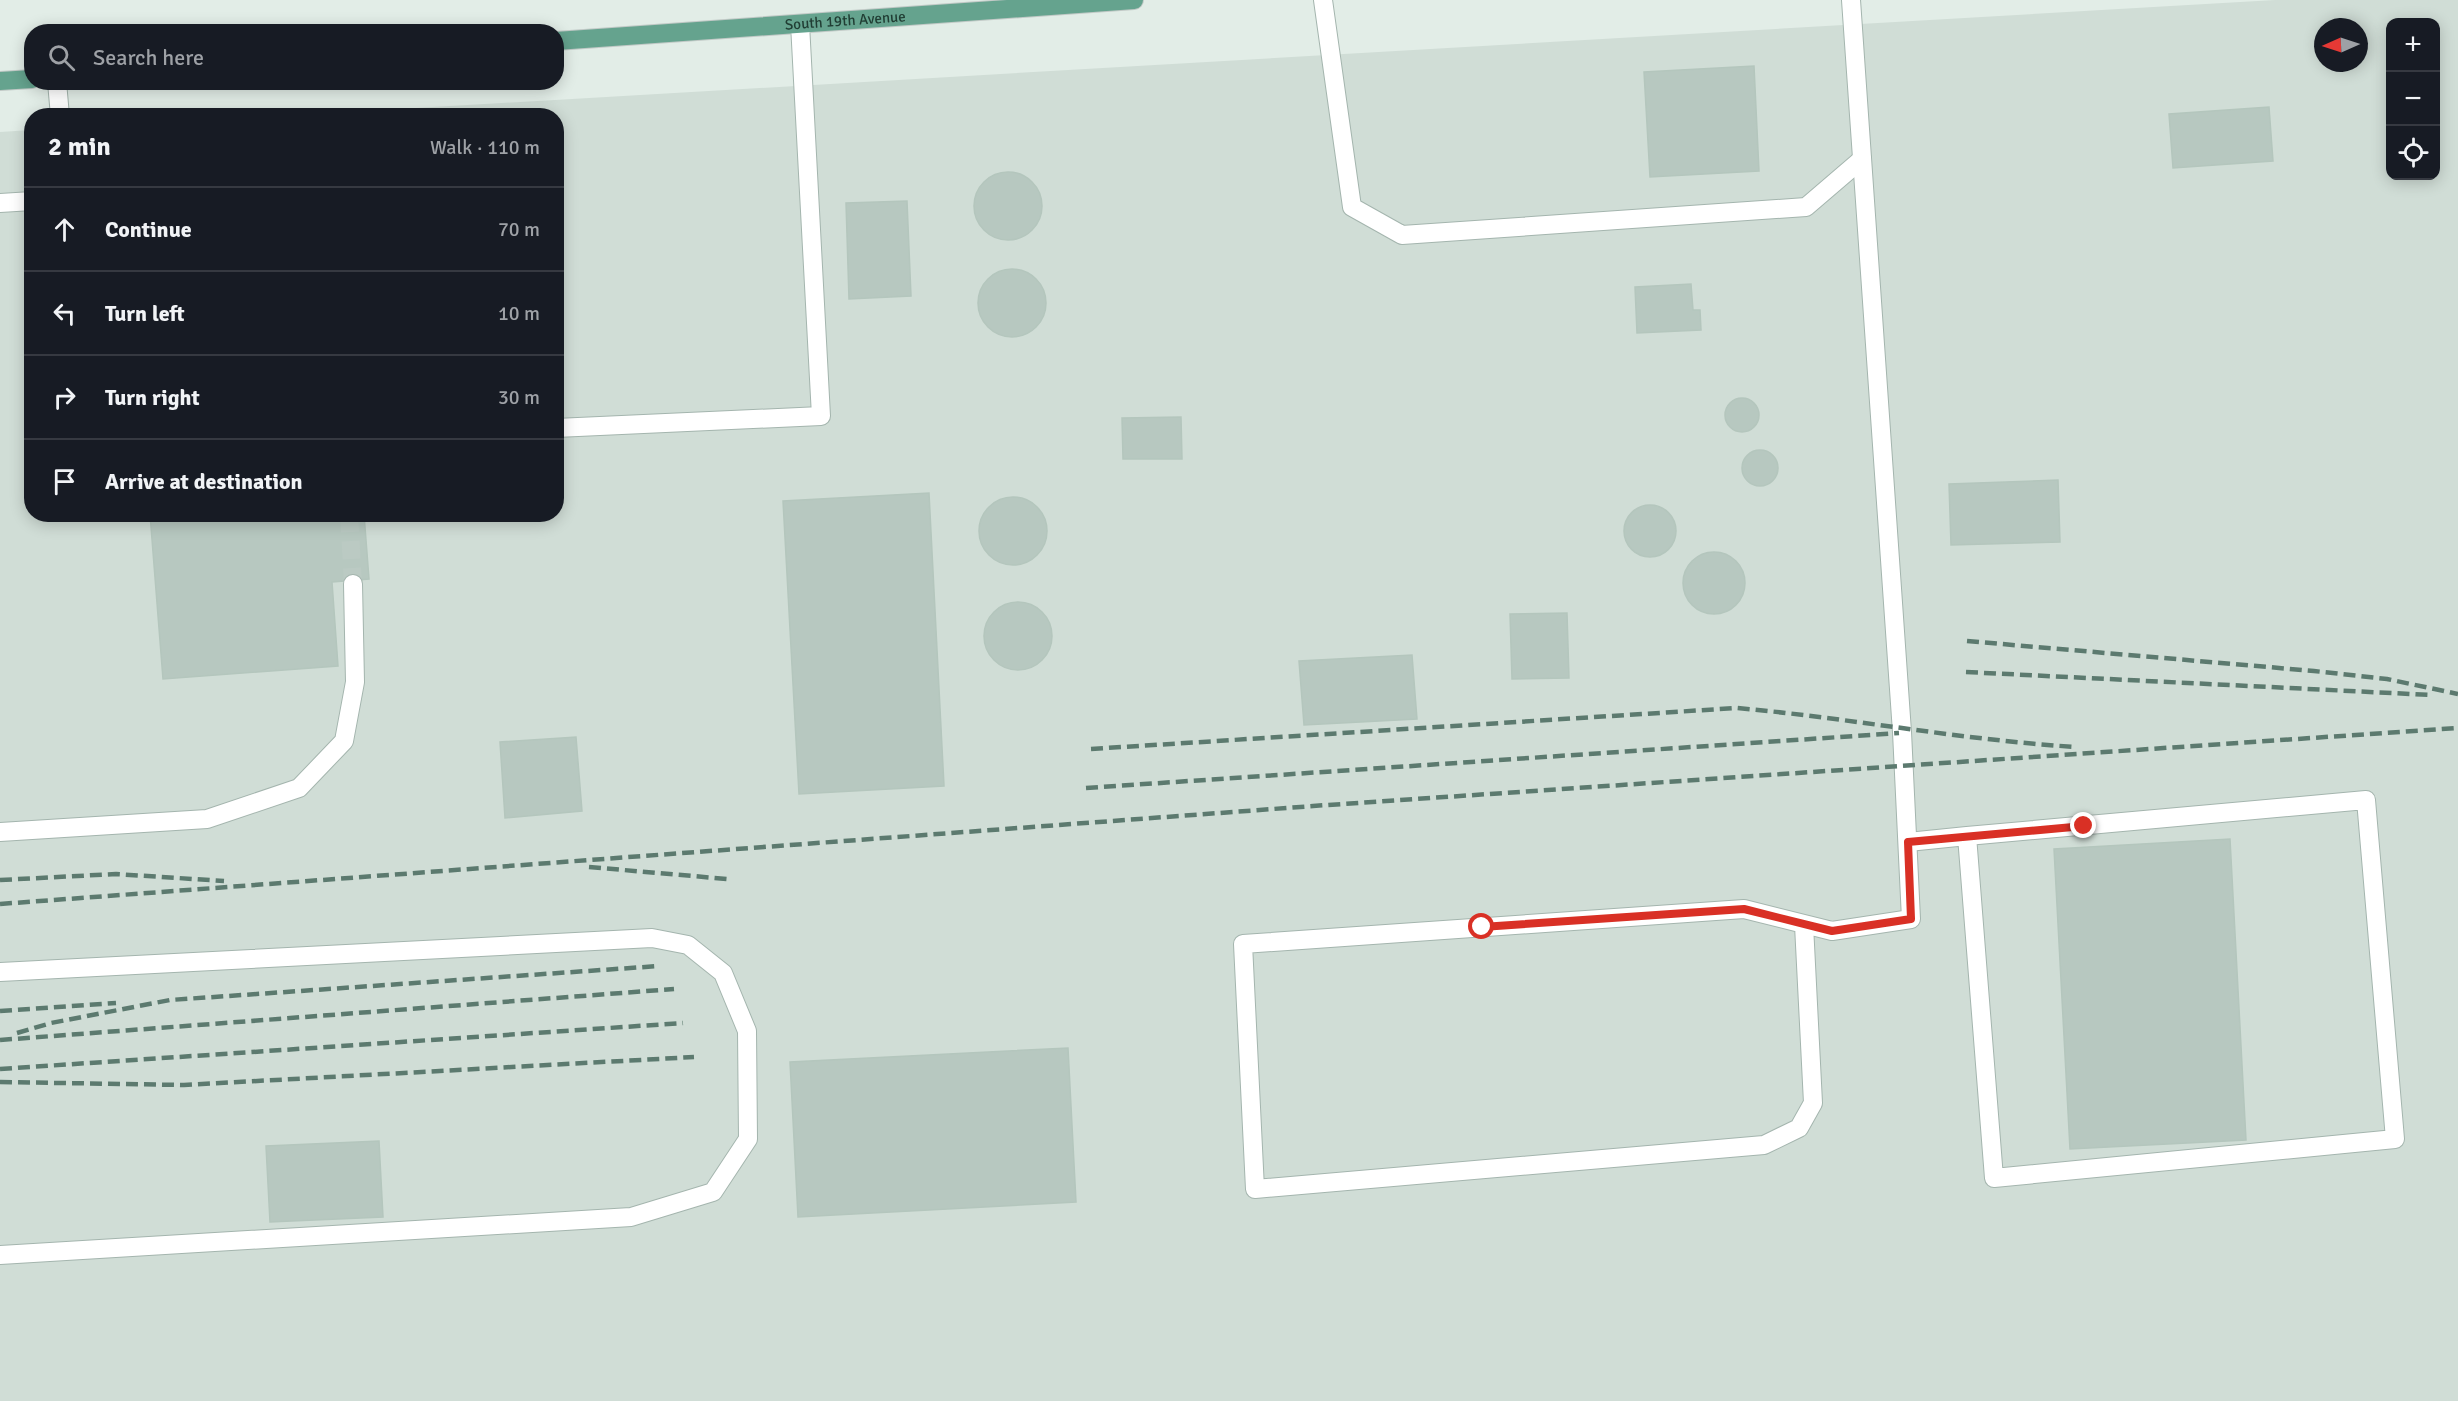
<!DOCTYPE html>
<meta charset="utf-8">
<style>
:root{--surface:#171b24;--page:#242831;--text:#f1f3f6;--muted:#9ea1a6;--line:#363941}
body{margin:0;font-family:Signika,sans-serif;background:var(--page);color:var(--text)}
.controls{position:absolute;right:18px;top:18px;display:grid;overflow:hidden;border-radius:12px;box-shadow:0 3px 15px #0003}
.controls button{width:54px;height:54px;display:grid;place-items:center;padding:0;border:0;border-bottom:2px solid var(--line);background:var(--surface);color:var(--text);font:30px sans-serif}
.compass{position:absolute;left:2314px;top:18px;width:54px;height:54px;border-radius:50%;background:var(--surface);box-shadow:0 3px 15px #0003;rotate:267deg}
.stop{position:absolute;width:18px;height:18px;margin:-14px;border:4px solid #d93025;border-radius:50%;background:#fff}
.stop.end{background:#d93025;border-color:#fff;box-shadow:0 2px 6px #0008}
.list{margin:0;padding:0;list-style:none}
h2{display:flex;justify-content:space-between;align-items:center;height:78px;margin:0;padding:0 24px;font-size:26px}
h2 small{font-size:20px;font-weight:400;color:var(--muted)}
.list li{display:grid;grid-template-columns:39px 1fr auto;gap:18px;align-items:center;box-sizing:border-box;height:84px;padding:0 24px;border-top:2px solid var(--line)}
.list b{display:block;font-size:22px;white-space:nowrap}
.list em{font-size:20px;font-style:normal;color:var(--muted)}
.icon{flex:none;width:33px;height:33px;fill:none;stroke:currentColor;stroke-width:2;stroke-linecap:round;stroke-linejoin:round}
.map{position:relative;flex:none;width:2458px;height:1401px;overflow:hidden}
.search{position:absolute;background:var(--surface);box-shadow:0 3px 15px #0003;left:24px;top:24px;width:540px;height:66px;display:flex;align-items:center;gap:15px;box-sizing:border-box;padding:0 21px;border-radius:24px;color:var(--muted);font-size:22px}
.panel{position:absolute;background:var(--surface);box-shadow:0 3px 15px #0003;left:24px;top:108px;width:540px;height:414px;border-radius:24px}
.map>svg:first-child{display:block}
</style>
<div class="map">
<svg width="2458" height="1401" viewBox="0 0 2458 1401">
<rect width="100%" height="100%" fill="#e2ede7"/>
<path fill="#d0ddd6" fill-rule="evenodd" d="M2275,0H2458V1401H0V132L31,130L32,514H556V116L295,115ZM2390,22H2436V176H2390ZM2323,27H2359V63H2323Z"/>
<g fill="#b7c8c0" stroke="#b4c6bd" stroke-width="1.5">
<path d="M1754,66L1759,171L1650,177L1644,72Z"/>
<path d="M2269,107L2273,161L2173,168L2169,114Z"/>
<circle cx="1008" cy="206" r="34"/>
<path d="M907,201L911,296L849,299L846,203Z"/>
<circle cx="1012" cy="303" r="34"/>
<path d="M1691,284L1693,310H1700L1701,330L1637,333L1635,287Z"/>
<circle cx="1742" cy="415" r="17"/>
<path d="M1181,417L1182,459H1123L1122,418Z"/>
<circle cx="1760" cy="468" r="18"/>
<path d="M2058,480L2060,542L1951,545L1949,484Z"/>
<path d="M929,493L944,786L799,794L783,501Z"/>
<circle cx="1013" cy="531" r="34"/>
<circle cx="1650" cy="531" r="26"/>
<path d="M150,514H364L369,579L332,582L338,666L163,679Z"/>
<circle cx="1714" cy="583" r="31"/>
<circle cx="1018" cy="636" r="34"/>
<path d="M1567,613L1569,678L1512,679L1510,614Z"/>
<path d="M1412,655L1417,719L1304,725L1299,661Z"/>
<path d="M576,737L582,811L505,818L500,742Z"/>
<path d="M2230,839L2246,1140L2070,1149L2054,849Z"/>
<path d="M1068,1048L1076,1202L798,1217L790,1062Z"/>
<path d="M379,1141L383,1217L270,1222L266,1146Z"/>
</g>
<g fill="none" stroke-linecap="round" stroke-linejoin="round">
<path stroke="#bbcac3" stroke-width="18" stroke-dasharray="18 9" stroke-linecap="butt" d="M349,514L353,584"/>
<g stroke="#a4b5ae" stroke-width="20">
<g id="minor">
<path d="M1323,0L1352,207L1402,235L1806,207L1862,159"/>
<path d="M57,82L60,116"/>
<path d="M0,203L32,201"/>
<path d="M556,428L821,416L800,24"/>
<path d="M0,832L207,819L299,788L344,741L355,682L353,584"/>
<path d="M1908,842L1967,836L2366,800L2395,1139L1994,1178L1967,836"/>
<path d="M1804,925L1813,1103L1799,1128L1764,1145L1255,1189L1243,944L1744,909L1832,931L1911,919L1902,732L1851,0"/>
<path d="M0,972L652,938L688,945L723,973L747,1031L748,1139L713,1192L631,1217L0,1255"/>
</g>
</g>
<g stroke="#c1c9c6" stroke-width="20">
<g id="major">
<path id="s1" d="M556,41L1134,0"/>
<path d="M0,81L32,79"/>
</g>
</g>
<use href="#minor" stroke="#fff" stroke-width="18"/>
<use href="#major" stroke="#65a38e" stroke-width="18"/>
<g stroke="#5c7a6f" stroke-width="4.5" stroke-dasharray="12 6" stroke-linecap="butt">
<path d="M1967,641L2314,671L2387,679L2458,694"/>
<path d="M1966,672L2431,695"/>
<path d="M1091,749L1737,708C1850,718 1962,740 2076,747"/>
<path d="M1086,788L1899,733"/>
<path d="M589,867L727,879"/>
<path d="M0,880L116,874L224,881"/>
<path d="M0,904L1313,806L2458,728"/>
<path d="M0,1011L116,1003"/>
<path d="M17,1033L51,1023L170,1000L659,966"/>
<path d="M0,1040L674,989"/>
<path d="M0,1069L683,1023"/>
<path d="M0,1082L184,1085L694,1057"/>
</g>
</g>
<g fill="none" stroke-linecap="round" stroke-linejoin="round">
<path stroke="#d93025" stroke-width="8" d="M1482,927L1744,909L1832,931L1911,919L1908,842L2084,826"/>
</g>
<g text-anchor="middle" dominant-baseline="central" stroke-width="4.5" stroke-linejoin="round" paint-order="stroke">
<g font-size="15" fill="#213e34" stroke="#f3f9f5">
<text stroke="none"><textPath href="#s1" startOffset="290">South 19th Avenue</textPath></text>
</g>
</g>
</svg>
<div class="controls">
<button>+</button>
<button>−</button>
<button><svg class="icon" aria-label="locate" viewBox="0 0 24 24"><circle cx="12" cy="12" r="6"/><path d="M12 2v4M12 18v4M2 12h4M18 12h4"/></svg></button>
</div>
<svg class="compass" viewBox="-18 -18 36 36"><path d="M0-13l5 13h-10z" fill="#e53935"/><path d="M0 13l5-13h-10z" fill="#9ea1a6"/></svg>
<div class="stop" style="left:1482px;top:927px"></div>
<div class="stop end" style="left:2084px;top:826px"></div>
<div class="search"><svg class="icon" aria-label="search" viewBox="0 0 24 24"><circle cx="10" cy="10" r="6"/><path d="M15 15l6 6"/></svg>Search here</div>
<section class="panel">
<h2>2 min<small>Walk · 110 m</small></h2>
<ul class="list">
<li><svg class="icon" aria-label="ahead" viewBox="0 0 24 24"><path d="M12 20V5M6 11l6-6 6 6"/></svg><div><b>Continue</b></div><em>70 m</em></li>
<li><svg class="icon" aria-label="left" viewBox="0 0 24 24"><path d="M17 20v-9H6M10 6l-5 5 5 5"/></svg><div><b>Turn left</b></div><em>10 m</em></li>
<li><svg class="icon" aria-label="right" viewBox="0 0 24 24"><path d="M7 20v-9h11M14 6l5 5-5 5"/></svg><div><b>Turn right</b></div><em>30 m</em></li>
<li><svg class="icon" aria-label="arrive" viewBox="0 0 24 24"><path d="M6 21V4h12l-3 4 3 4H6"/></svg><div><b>Arrive at destination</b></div></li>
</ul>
</section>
</div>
